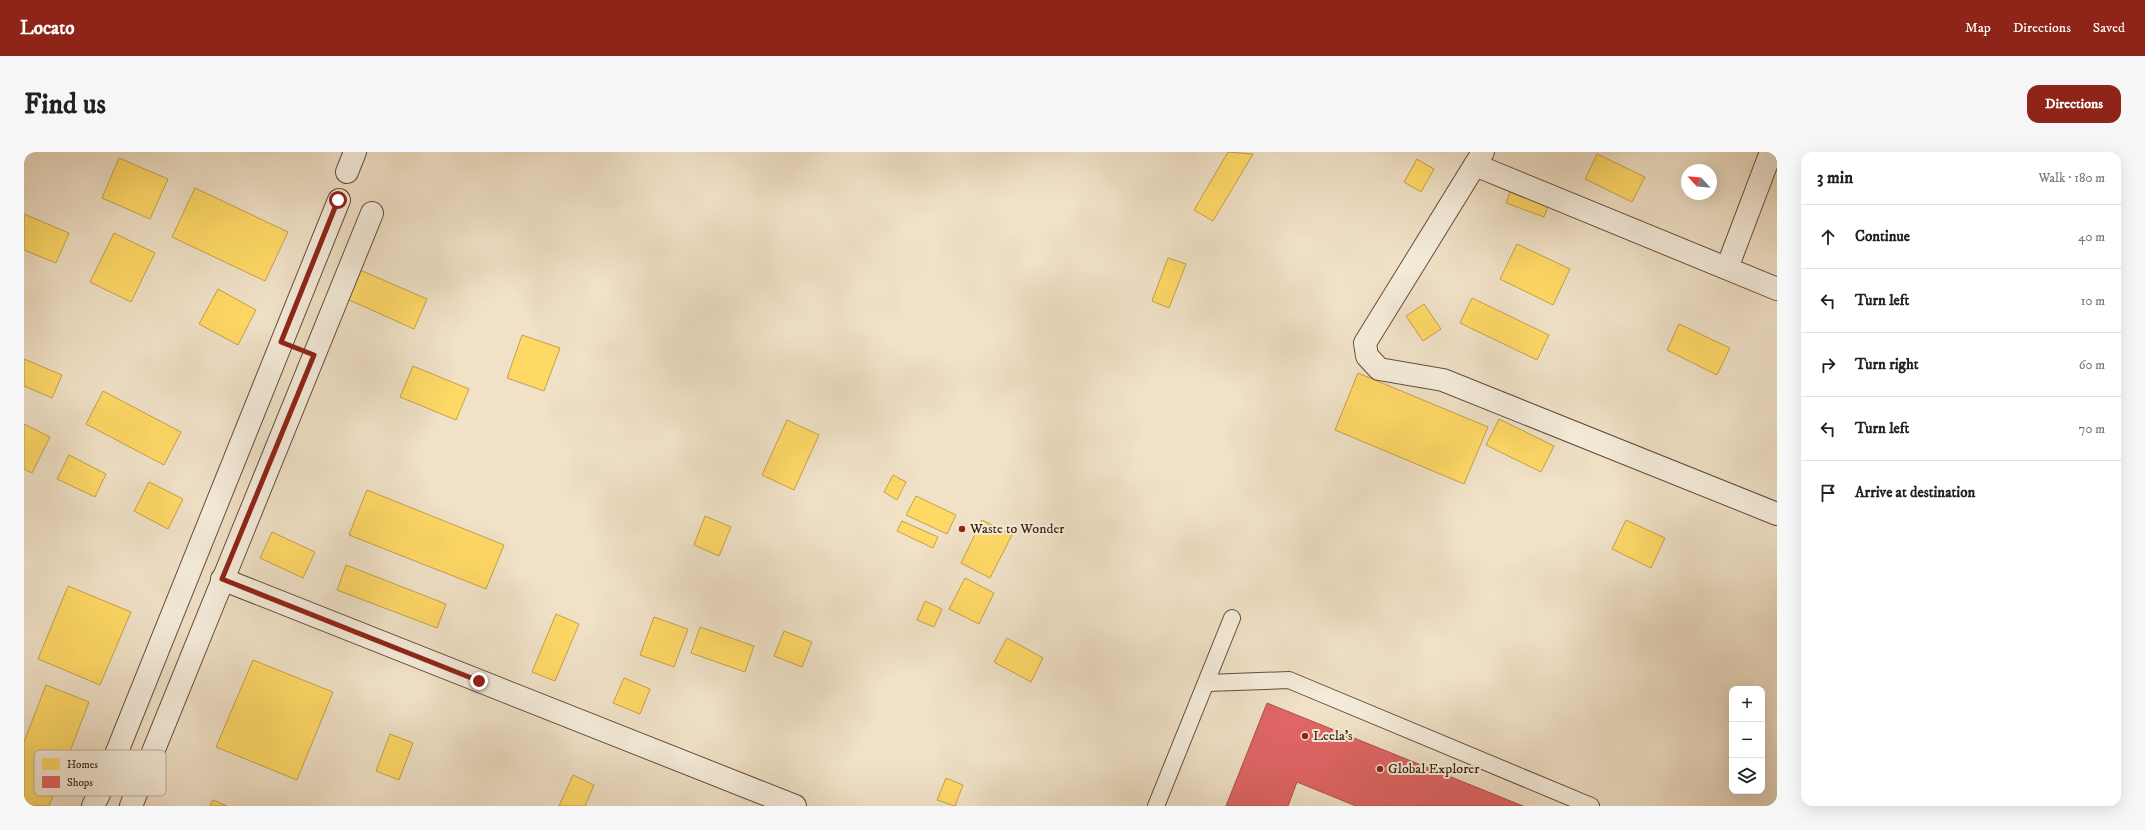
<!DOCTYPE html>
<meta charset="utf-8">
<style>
:root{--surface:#fff;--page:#f6f6f6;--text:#222;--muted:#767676;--line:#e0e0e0;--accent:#8f2418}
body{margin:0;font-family:"IM FELL DW Pica",serif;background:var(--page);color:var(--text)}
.controls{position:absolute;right:12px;bottom:12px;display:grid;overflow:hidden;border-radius:8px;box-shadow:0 4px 16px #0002}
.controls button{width:36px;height:36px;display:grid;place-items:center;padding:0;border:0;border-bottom:1px solid var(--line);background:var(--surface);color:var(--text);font:20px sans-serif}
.compass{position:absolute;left:1657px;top:12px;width:36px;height:36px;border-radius:50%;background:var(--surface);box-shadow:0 4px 16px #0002;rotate:296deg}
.stop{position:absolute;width:12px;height:12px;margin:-9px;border:3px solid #8f2418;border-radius:50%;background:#fff}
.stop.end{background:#8f2418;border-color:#fff;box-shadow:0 1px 4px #0008}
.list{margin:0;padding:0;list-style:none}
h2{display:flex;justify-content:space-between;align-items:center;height:52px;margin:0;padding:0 16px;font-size:17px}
h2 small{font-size:13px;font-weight:400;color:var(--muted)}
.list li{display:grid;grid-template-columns:26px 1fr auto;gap:12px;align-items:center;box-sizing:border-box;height:64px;padding:0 16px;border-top:1px solid var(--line)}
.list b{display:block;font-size:15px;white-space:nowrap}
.list em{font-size:13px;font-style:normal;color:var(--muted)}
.icon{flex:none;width:22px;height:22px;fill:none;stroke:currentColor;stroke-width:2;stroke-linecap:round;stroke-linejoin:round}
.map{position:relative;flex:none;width:1753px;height:654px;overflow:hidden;border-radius:12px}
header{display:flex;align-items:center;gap:24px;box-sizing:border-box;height:56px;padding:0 20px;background:var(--accent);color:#fff}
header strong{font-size:19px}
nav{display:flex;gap:22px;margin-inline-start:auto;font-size:14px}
.intro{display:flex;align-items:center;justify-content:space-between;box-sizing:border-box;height:96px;padding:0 24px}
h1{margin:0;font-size:28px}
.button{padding:10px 18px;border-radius:12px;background:var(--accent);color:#fff;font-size:14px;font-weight:700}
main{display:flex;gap:24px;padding:0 24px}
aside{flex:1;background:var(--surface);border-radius:12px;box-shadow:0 4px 16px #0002}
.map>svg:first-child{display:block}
</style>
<header>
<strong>Locato</strong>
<nav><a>Map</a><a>Directions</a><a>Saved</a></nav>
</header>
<div class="intro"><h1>Find us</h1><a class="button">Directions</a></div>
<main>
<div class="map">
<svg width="1753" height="654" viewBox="0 0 1753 654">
<rect width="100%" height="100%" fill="#f0e1c7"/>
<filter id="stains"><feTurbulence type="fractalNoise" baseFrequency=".005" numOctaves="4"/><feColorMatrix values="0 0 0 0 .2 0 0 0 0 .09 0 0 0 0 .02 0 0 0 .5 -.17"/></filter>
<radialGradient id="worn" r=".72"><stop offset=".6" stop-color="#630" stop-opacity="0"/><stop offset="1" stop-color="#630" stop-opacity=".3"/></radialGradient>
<g fill="#ffd966" stroke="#c3a14b">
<path d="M1204,0L1229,2L1189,69L1170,58Z"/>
<path d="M1573,2L1621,25L1608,50L1561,27Z"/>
<path d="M95,6L144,27L126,67L78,46Z"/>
<path d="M1393,7L1410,17L1397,40L1380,30Z"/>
<path d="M1489,32L1527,47L1520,65L1482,51Z"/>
<path d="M171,36L264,80L241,129L148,85Z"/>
<path d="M0,62L45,81L32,111L0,98Z"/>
<path d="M90,81L131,101L107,150L66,130Z"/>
<path d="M1493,92L1546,117L1529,153L1476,127Z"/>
<path d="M1144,106L1162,112L1145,156L1128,149Z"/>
<path d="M336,118L403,147L390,177L323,147Z"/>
<path d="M194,137L232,158L214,193L175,172Z"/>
<path d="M1448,146L1525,183L1513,208L1436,171Z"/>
<path d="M1400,152L1417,177L1399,189L1382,164Z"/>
<path d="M1655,172L1706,196L1693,223L1643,198Z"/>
<path d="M498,183L536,196L520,239L483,226Z"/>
<path d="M0,207L38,223L28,246L0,234Z"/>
<path d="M389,214L445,237L432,268L376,245Z"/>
<path d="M1334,221L1464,275L1440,332L1311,278Z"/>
<path d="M79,239L157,280L140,313L62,272Z"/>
<path d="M1475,267L1530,294L1517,320L1462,293Z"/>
<path d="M763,268L795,283L770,338L738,323Z"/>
<path d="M0,272L26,285L8,321L0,317Z"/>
<path d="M45,303L82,322L71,345L33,327Z"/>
<path d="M869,323L882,330L873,348L860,340Z"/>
<path d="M125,330L159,347L144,377L110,359Z"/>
<path d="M343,338L480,393L462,437L325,383Z"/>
<path d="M892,344L932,363L923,382L882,363Z"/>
<path d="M681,364L707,375L695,404L670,393Z"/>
<path d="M958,368L988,383L966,426L937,411Z"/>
<path d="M1602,368L1641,386L1627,416L1588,397Z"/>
<path d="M878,369L914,385L909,396L873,379Z"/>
<path d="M248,380L291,400L279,426L236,406Z"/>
<path d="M322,413L422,452L413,476L313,438Z"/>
<path d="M941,426L970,441L955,472L925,457Z"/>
<path d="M44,434L107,460L76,533L14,507Z"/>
<path d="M901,449L918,457L910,475L893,468Z"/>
<path d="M532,462L555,472L531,529L508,520Z"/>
<path d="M630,465L664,477L650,515L616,503Z"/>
<path d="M676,475L730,494L721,520L667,501Z"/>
<path d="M760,479L788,490L778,515L750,504Z"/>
<path d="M983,486L1019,506L1007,530L970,510Z"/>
<path d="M229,508L309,540L273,628L192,595Z"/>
<path d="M600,526L626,537L616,562L589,551Z"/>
<path d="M22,533L65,550L25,654H0V590Z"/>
<path d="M366,582L389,591L375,628L352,619Z"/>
<path d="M549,623L570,633L561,654H535Z"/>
<path d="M922,626L939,633L931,654L913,648Z"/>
<path d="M189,648L203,654H186Z"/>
</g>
<path fill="#e06666" stroke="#ad504b" d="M1243,551L1499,654H1332L1273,630L1264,654H1202Z"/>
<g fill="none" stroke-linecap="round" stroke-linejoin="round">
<g stroke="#654e3b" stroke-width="18">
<g id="lane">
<path d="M1183,531L1265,528L1567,654"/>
<path d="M1132,654L1208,466"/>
</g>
</g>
<g stroke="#654e3b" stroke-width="24">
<g id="street">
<path d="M1459,0L1341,191L1343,204L1355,217L1419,228L1753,362"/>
<path d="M1451,13L1753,137"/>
<path d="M323,20L331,0"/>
<path d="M1703,116L1747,0"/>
<path d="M198,427L771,654"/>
<path d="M69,654L80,632L315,48"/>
<path d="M107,654L348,61"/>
</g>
</g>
<use href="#lane" stroke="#f5ecdb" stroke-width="16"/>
<use href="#street" stroke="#f5ecdb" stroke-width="22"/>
</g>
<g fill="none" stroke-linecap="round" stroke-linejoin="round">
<path stroke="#8f2418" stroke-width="5" d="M314,48L257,190L290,203L198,427L455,529"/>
</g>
<g fill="#8f2418" stroke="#f5ecdb" stroke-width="1.5">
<circle cx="938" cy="377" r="4"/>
<circle cx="1281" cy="584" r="4"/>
<circle cx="1356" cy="617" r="4"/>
</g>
<g text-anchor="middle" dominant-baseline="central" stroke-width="4" stroke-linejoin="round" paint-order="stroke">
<g font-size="14" fill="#371d0c" stroke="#f5ecdb" text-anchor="start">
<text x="946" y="377">Waste to Wonder</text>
<text x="1289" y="584">Leela's</text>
<text x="1364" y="617">Global Explorer</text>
</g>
</g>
<rect x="10" y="598" width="132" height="46" rx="6" fill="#f5ecdb" stroke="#bcae9d" stroke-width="1"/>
<rect x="18" y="606" width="18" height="12" fill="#ffd966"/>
<rect x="18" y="624" width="18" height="12" fill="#e06666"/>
<g font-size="11" fill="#371d0c">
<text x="43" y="616">Homes</text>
<text x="43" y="634">Shops</text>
</g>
<rect width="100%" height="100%" filter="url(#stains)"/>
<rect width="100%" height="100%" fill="url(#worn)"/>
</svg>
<div class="controls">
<button>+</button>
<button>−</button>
<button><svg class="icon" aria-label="layers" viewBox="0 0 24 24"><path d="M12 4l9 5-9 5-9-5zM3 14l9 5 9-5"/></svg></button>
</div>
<svg class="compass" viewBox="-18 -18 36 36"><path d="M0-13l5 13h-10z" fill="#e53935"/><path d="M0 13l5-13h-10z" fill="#767676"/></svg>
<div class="stop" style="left:314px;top:48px"></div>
<div class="stop end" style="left:455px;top:529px"></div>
</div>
<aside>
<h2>3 min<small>Walk · 180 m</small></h2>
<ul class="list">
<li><svg class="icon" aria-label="ahead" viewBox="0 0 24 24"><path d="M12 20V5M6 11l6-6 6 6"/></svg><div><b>Continue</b></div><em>40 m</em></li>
<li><svg class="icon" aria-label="left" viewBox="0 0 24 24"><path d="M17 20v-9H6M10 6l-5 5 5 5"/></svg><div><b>Turn left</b></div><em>10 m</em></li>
<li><svg class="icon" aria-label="right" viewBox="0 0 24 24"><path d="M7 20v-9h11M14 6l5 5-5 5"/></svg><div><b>Turn right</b></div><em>60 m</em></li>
<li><svg class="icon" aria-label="left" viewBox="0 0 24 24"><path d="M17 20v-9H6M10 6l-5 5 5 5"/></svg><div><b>Turn left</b></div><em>70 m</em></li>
<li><svg class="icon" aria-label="arrive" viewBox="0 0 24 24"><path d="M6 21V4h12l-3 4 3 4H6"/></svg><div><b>Arrive at destination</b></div></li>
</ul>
</aside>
</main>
